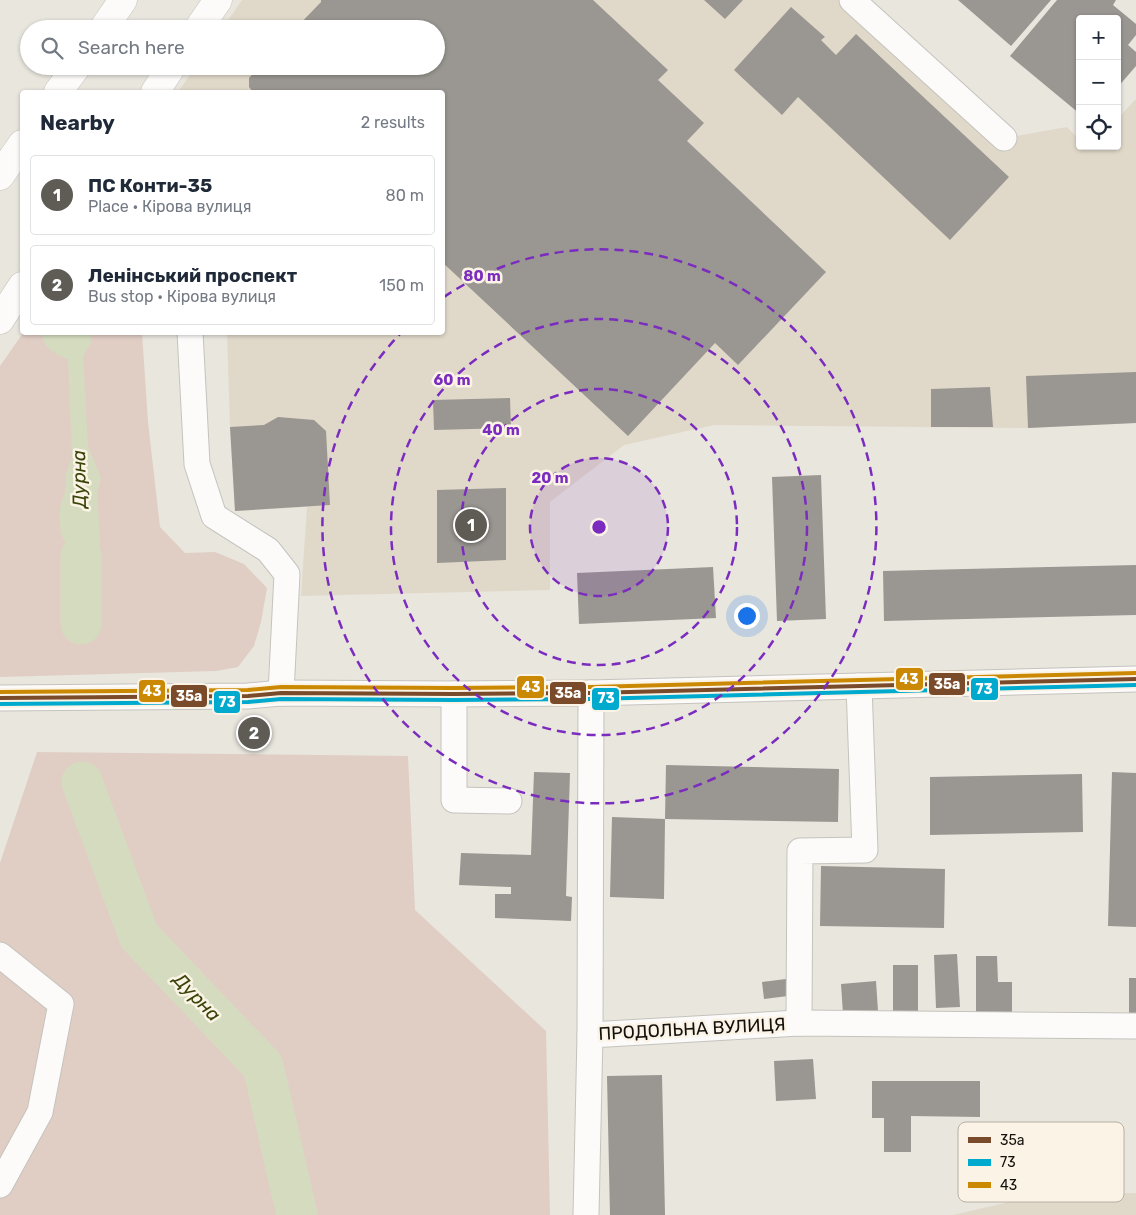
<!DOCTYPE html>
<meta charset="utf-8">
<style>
:root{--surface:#fff;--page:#f2f2f3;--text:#1f2937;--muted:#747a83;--line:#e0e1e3;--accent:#5f5c56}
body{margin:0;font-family:Rubik,sans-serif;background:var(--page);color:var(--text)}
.controls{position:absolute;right:15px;top:15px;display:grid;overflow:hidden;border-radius:5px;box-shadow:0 1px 4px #0004}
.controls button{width:45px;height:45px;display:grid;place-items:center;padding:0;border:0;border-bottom:1px solid var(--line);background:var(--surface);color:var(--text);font:25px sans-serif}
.you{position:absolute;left:746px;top:615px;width:18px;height:18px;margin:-12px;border:4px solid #fff;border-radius:50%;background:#1a73e8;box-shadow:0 0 0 8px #1a73e833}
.badge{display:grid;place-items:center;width:32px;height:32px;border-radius:50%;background:var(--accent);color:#fff;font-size:16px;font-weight:700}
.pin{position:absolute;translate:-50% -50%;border:2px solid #fff;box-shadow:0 1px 5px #0006}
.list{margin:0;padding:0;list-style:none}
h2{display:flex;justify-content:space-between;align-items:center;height:65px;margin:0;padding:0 20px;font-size:21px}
h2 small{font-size:16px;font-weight:400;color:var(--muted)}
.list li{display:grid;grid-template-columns:32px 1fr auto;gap:15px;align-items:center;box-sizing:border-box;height:80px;margin:0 10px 10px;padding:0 10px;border:1px solid var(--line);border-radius:5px}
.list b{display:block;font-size:19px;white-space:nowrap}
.list p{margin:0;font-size:16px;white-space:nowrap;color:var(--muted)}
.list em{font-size:16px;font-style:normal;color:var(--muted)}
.icon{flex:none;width:28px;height:28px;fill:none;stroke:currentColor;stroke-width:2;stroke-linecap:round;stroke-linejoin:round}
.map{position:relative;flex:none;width:1136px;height:1215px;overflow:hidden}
.search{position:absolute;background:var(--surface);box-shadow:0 1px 4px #0004;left:20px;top:20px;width:425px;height:55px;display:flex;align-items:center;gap:12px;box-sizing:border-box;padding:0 18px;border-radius:28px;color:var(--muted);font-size:19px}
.panel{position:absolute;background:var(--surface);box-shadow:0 1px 4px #0004;left:20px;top:90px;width:425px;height:245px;border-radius:5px}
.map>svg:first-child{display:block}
</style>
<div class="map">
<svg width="1136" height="1215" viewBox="0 0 1136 1215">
<rect width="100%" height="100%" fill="#e9e6de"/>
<g fill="#e0d9ca">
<path d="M242,0H852L1004,138L1067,127L1080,140V146H1087L1089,149L1092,146H1117V119L1136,99V423L1028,428L714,425L624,445L550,502V590L301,596L307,507L235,511L230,427L227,333L442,332V92H178L196,66H436V29H222Z"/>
<path d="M1048,1193H1136V1215H953Z"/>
</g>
<g fill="#e0cec5">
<path d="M23,333H142L148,422L160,527L185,553L215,552L244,564L267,588L261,622L254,646L238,667L216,671L0,677V366Z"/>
<path d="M37,752L408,756L415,910L546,1031L550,1215H0V863Z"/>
</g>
<path fill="#d5dbbe" d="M92,333L91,343L83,356L88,446L101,478L97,493L100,537L97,590L89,597L88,612L74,611V597L66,590V545L61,533L59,517L61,503L65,492L66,474L72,457L68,359C56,355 42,347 42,333Z"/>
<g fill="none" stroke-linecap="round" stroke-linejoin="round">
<g stroke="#d5dbbe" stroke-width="41">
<path d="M81,556V624"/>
<path d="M82,782L139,936L263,1066L297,1215"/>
</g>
</g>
<g fill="#9a9691">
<path d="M321,0H593L668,70L658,80L704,123L687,141L826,272L738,365L715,343L628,436L442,262V92H253L249,87V78L260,66H436V29H295L321,2Z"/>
<path d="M704,0H743L725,19Z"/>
<path d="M958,0H1051L1011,46Z"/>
<path d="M1057,0H1116L1113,5L1136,24V35L1128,45L1136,52V66L1117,88V19H1080V114L1010,56Z"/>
<path d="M791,7L825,37L821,40L836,55L856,34L1009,177L950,240L798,97L782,115L734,70Z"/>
<path d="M1136,372V423L1028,428L1026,376Z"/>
<path d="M990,387L993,427H931V389Z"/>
<path d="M510,398L511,428L434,430L433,400Z"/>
<path d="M278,417L314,420L326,431L330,505L235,511L230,427L264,425Z"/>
<path d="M821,475L826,619L777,621L772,477Z"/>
<path d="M506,488V560L437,563V490Z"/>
<path d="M1136,565V615L884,621L883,571Z"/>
<path d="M713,567L716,618L579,624L577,573Z"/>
<path d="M666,765L839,769L838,822L665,819Z"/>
<path d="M534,772L570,773L566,896L572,897L571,921L495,918V894H511V887L459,885L461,853L531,855Z"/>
<path d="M1112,772L1136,773V927L1108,926Z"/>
<path d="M1082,774L1083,832L930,835V777Z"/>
<path d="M612,817L665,819L664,899L610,897Z"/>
<path d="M821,866L945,869L944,928L820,926Z"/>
<path d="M957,954L960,1007L936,1008L934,955Z"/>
<path d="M976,956H997L998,982H1012V1012H976Z"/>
<rect x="893" y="965" width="25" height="49"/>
<rect x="1129" y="978" width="7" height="43"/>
<path d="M786,979L788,996L764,999L762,982Z"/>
<path d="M876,981L878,1011L843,1014L841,984Z"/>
<path d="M813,1059L816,1099L776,1101L774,1061Z"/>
<path d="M662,1075L665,1215H610L607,1076Z"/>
<path d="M872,1081H980V1117L911,1116V1152H884V1118H872Z"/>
</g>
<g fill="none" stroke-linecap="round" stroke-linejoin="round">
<g stroke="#c5c3bd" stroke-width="27">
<g id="minor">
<path d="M852,0L1004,138"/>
<path d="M190,332L197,464L214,516L268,550L287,574L281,693"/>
<path d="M591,693L590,1035L799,1023L1136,1026"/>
<path d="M454,694V800L509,801"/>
<path d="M0,698L248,696L281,693L454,694L591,693L1136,679"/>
<path d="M0,955L61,1004L40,1112L0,1185"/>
<path d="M799,1023L800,851L865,850L859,686"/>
<path d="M586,1215L590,1035"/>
</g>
</g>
<g stroke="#c5c3bd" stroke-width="29">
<g id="major">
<path d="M103,29L123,0"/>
<path d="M198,29L218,0"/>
<path d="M58,92L77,66"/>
<path d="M155,92L172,66"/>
<path d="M0,176L22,144"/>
<path d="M0,320L22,286"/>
</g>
</g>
<use href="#minor" stroke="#fcfbfa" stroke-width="25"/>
<use href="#major" stroke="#fcfbfa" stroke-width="28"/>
<g stroke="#fbf4e6" stroke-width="8">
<path id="bus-1" d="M0,698L248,696L281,693L454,694L591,693L1136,679"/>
</g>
<g stroke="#fbf4e6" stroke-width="8">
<path id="bus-2" d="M0,704L248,702L281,699L454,700L591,699L1136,685"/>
</g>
<g stroke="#fbf4e6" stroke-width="8">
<path id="bus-3" d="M0,692L248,690L281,687L454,688L591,687L1136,673"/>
</g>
<use href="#bus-1" stroke="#7a4b2a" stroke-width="4"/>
<use href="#bus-2" stroke="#00a9ce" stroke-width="4"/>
<use href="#bus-3" stroke="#ca8803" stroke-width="4"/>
</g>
<circle cx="599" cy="527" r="69" fill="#7b2cbf" fill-opacity=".12"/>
<g fill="none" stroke="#7b2cbf" stroke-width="2.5" stroke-dasharray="9 6">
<circle cx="599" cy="527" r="69"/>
<circle cx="599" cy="527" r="138"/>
<circle cx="599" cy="527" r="208"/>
<path d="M444 297A277 277 0 1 1 401 333"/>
</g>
<g text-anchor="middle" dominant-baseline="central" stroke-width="5" stroke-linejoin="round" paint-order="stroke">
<g font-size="18" fill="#14110d" stroke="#fbf4e6">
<text transform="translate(692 1029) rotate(-3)">ПРОДОЛЬНА ВУЛИЦЯ</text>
</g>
<g font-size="19" font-style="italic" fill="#394408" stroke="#fbf4e6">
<text transform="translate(79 479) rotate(-91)">Дурна</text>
<text transform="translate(197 997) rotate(46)">Дурна</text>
</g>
</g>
<rect x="958" y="1122" width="166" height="80" rx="8" fill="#fbf4e6" stroke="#b6b0a5" stroke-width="1"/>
<rect x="968" y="1137" width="23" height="6" fill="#7a4b2a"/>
<rect x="968" y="1159" width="23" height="7" fill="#00a9ce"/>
<rect x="968" y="1182" width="23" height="6" fill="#ca8803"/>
<g font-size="14" fill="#14110d">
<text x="1000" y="1145">35а</text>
<text x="1000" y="1167">73</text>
<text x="1000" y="1190">43</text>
</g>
<circle cx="599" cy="527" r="8" fill="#7b2cbf" stroke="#fbf4e6" stroke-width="2.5"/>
<g font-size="15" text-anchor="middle" font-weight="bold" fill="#7b2cbf" stroke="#fbf4e6" stroke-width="5" stroke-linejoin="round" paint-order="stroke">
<text x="482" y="281">80 m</text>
<text x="452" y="385">60 m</text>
<text x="501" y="435">40 m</text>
<text x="550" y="483">20 m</text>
</g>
<g stroke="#fbf4e6" stroke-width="2">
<rect x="895" y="667" width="29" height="24" rx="5" fill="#ca8803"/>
<rect x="928" y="672" width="38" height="24" rx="5" fill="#7a4b2a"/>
<rect x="516" y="675" width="29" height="24" rx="5" fill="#ca8803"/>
<rect x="970" y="677" width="29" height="24" rx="5" fill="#00a9ce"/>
<rect x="138" y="679" width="28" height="24" rx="5" fill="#ca8803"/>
<rect x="549" y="681" width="38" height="24" rx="5" fill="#7a4b2a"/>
<rect x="170" y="684" width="38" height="24" rx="5" fill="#7a4b2a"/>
<rect x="591" y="687" width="29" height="24" rx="5" fill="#00a9ce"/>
<rect x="213" y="690" width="28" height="24" rx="5" fill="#00a9ce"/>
</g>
<g font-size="14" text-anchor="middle" font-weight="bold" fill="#fff">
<text x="909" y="684">43</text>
<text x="947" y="689">35а</text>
<text x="531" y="692">43</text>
<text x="984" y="694">73</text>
<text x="152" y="696">43</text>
<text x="568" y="698">35а</text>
<text x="189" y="701">35а</text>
<text x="606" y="703">73</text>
<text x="227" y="707">73</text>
</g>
</svg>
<div class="controls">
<button>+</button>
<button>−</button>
<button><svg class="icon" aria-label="locate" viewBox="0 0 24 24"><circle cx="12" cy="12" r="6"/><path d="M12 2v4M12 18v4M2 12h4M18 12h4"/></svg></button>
</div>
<div class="you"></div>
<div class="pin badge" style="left:471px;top:525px">1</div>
<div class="pin badge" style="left:254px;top:733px">2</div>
<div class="search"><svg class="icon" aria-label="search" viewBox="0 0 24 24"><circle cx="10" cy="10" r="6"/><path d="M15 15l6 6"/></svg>Search here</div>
<section class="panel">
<h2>Nearby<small>2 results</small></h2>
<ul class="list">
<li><span class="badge">1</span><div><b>ПС Конти-35</b><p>Place · Кірова вулиця</p></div><em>80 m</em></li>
<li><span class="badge">2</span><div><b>Ленінський проспект</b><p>Bus stop · Кірова вулиця</p></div><em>150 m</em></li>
</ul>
</section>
</div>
